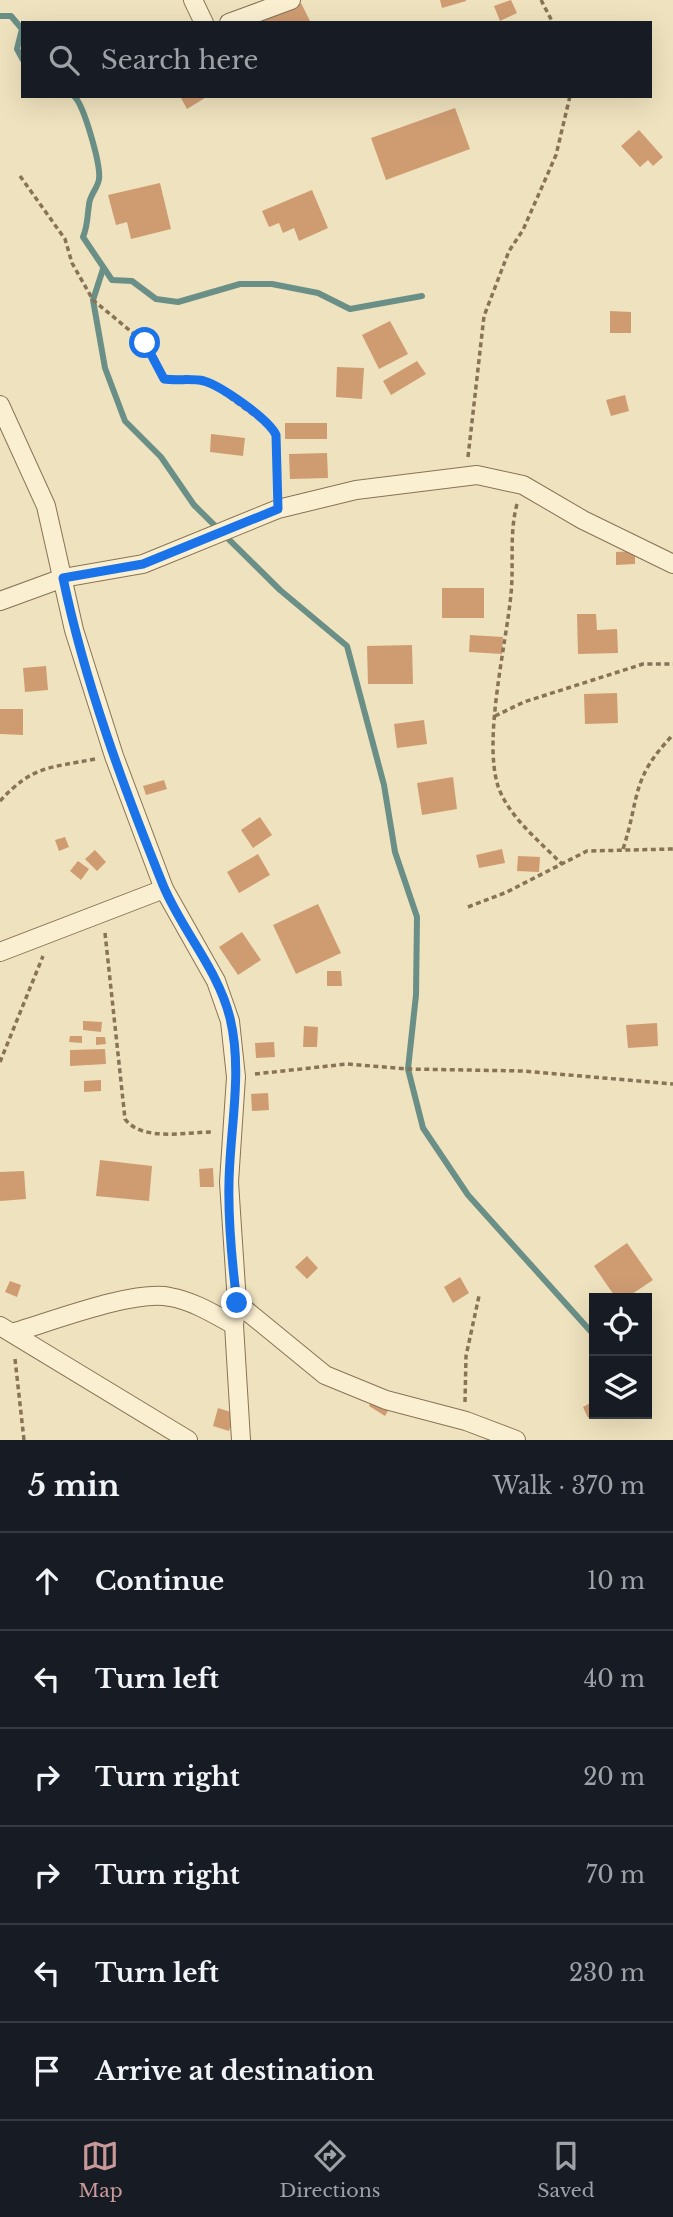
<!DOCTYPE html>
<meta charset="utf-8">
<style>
:root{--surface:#171b24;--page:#242831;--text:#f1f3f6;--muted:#9ea1a6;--line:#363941;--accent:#c99898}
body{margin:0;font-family:"Libre Baskerville",serif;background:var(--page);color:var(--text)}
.controls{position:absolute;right:21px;bottom:21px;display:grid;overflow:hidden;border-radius:0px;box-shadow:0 7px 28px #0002}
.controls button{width:63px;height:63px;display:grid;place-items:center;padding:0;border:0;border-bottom:2px solid var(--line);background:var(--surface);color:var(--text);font:35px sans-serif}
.stop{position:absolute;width:21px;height:21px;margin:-16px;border:5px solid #1a73e8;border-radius:50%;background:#fff}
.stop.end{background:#1a73e8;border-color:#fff;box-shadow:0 2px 7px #0008}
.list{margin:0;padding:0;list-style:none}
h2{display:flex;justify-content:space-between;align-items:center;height:91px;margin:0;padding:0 28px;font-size:30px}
h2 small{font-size:23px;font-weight:400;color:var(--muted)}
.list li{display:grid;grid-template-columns:46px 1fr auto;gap:21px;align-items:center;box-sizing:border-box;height:98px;padding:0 28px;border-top:2px solid var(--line)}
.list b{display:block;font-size:26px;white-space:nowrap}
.list em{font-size:23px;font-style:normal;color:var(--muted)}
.icon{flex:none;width:38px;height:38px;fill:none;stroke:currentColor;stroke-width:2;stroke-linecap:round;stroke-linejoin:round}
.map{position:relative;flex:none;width:673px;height:1440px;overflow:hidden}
.search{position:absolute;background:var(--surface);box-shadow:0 7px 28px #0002;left:21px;right:21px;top:21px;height:77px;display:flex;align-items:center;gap:18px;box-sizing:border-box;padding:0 24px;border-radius:0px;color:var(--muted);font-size:26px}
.sheet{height:679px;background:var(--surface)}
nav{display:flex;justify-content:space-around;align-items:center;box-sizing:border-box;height:98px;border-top:2px solid var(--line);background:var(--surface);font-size:19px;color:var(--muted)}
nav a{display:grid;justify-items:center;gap:4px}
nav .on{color:var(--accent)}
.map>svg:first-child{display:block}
</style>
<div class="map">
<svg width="673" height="1440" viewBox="0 0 673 1440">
<rect width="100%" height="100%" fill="#efe2be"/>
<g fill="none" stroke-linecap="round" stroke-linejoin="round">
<g stroke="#698f87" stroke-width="6">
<path d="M0,16H11L22,29L17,49L23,60"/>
<path d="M74,96C84,105 101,165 99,179C98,188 89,196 89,205C87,217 88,225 83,237L112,280L132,281L156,299L178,302L240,284H272L318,293L350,309L422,296"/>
<path d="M103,269L93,300L105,368L125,421L161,457L194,505L280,590L347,646L384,785L395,852L417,917L416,995L408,1069L423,1128L468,1195L594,1335"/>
</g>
</g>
<g fill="#cf9c72">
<path d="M440,0H466V1L442,8Z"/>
<path d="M511,0L517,13L500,21L494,6Z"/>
<path d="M301,3L311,23H259Z"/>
<path d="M180,96H208L187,109Z"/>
<path d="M455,108L470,149L386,180L371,138Z"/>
<path d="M639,130L663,157L653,166L648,160L640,167L621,146Z"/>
<path d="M160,183L171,229L131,239L127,222L116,225L108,195Z"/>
<path d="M312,190L328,228L299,241L294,228L283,233L279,223L269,227L262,211Z"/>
<path d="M610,311L631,312V333H610Z"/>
<path d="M390,321L408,354L379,369L362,335Z"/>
<path d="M417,361L426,374L391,395L383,381Z"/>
<path d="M337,367L364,368L362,399L336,397Z"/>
<path d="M625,395L629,411L611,416L606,400Z"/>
<rect x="285" y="423" width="42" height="16"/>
<path d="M211,434L245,438L243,456L210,452Z"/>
<path d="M327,453L328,478L290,479L289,454Z"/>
<path d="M635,551V564L616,565V552Z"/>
<rect x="442" y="588" width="42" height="30"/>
<path d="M577,614H596L597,630L617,629L618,653L578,654Z"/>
<path d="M470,635L503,637L502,654L469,652Z"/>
<path d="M412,645L413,684H368L367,646Z"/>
<path d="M46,666L48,690L25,692L23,668Z"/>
<path d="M617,693L618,723L585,724L584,694Z"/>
<path d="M0,709H23V735L0,734Z"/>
<path d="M424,720L427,744L397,748L394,724Z"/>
<path d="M453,777L457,809L422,815L417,783Z"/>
<path d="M164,780L167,789L146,795L143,786Z"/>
<path d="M260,817L272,835L253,848L241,830Z"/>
<path d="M65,837L69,847L59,851L55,840Z"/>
<path d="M502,849L505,863L479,868L476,855Z"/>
<path d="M95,850L106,862L97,871L85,859Z"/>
<path d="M258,854L270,875L239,893L227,872Z"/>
<path d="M518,856L540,857L539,872L517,871Z"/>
<path d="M78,861L89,869L81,880L70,871Z"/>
<path d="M318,904L341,953L296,974L273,925Z"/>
<path d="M242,932L261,960L238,975L219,947Z"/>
<path d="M327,971H341L342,986H327Z"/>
<path d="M83,1021L102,1022L101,1032L83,1030Z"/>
<path d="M657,1023L658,1046L628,1048L626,1025Z"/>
<path d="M304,1026L318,1027L317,1047H303Z"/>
<path d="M70,1036H82V1043L69,1042Z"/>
<path d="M96,1037H105L106,1044L96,1045Z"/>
<path d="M274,1042L275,1057L256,1058L255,1043Z"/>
<path d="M105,1049L106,1064L70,1066V1050Z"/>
<path d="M101,1080V1091L84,1092V1081Z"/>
<path d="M268,1093L269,1110L252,1111L251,1094Z"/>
<path d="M100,1160L152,1166L149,1201L96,1196Z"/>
<path d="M213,1168L214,1187H200L199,1169Z"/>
<path d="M24,1171L26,1199L0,1201V1172Z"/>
<path d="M627,1243L653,1280L626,1298H616L594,1266Z"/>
<path d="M307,1256L318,1268L307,1279L295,1267Z"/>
<path d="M460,1277L469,1293L453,1303L444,1287Z"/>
<path d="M10,1281L21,1285L17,1297L5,1292Z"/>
<path d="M372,1400L389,1409L385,1416L369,1406Z"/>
<path d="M594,1401V1415L588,1418L583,1407Z"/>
<path d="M218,1408L234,1413L229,1431L213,1426Z"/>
</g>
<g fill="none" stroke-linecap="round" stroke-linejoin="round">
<g stroke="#887356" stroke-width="20">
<g id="street">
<path d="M193,0L204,23"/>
<path d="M229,23L291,0"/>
<path d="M0,405L46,506L74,630L114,756L164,889L216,981L230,1021L236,1077L229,1182L237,1303L234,1325L241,1440"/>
<path d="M0,601L63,578L143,564L278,509L356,490L477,475L523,485L583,520L673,564"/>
<path d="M0,952L164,889"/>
<path d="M237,1303L325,1375L386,1400L466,1421L516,1440"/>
<path d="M0,1326L188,1440"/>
<path d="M12,1333C50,1322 135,1289 170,1297C193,1301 214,1314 234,1325"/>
</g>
</g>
<g stroke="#887356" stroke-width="3.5" stroke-dasharray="5 3.5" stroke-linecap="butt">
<path d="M541,0L553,23"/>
<path d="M20,176L65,239L72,263L93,300L145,343L161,377L168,380L203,381L214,386L274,430L277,489"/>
<path d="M468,457L484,316L509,251L523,230L556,155L570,96"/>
<path d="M517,504C509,534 514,564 511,594C506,646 483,739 498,786C508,816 540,842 562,864"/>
<path d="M495,716L524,702L643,664H673"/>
<path d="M0,801C33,765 50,768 95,759"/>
<path d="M623,849C640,798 630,779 673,735"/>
<path d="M468,907L507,892L587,851L673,849"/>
<path d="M105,933L125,1119C142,1142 187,1132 212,1132"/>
<path d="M0,1062L43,956"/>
<path d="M255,1074L347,1064L408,1069L523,1071L673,1084"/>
<path d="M15,1359L24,1440"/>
<path d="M465,1402L466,1356L479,1296"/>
</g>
<use href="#street" stroke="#faefd1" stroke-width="18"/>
</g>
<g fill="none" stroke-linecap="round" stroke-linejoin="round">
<path stroke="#1a73e8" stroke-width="9" d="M145,343L164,379C177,381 191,378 204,381C221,386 269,419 276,435L278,509L143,564L63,578C85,683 123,786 163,885C182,931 218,969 230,1018C243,1072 230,1127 229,1182C228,1222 232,1263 237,1303"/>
</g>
</svg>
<div class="controls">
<button><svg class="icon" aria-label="locate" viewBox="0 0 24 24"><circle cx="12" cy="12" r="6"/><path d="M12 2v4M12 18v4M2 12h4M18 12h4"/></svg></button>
<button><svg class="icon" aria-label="layers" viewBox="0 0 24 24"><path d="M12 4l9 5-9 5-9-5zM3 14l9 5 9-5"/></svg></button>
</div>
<div class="stop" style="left:145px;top:343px"></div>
<div class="stop end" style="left:237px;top:1303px"></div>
<div class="search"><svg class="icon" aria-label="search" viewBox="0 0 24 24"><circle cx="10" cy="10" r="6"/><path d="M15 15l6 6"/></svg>Search here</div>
</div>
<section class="sheet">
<h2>5 min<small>Walk · 370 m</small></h2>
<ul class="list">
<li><svg class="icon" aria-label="ahead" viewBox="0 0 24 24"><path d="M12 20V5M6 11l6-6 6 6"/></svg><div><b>Continue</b></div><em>10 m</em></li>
<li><svg class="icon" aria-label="left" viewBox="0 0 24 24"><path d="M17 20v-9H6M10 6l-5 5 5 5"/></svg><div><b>Turn left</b></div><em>40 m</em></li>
<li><svg class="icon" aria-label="right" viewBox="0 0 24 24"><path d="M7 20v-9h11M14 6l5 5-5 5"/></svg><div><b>Turn right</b></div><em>20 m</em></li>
<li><svg class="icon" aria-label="right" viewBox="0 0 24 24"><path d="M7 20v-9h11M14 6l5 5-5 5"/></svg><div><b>Turn right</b></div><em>70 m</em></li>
<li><svg class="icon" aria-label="left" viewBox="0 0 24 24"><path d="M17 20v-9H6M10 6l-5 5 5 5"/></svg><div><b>Turn left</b></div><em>230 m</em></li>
<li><svg class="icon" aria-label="arrive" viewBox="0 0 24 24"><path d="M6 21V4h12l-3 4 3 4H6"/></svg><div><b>Arrive at destination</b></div></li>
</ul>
</section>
<nav>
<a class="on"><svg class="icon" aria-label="map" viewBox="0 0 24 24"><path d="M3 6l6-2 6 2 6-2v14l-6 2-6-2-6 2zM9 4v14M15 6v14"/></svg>Map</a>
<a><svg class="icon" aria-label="directions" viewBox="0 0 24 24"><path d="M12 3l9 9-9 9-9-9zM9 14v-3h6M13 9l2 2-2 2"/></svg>Directions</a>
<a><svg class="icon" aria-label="saved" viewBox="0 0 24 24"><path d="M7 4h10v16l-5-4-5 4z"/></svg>Saved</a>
</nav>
